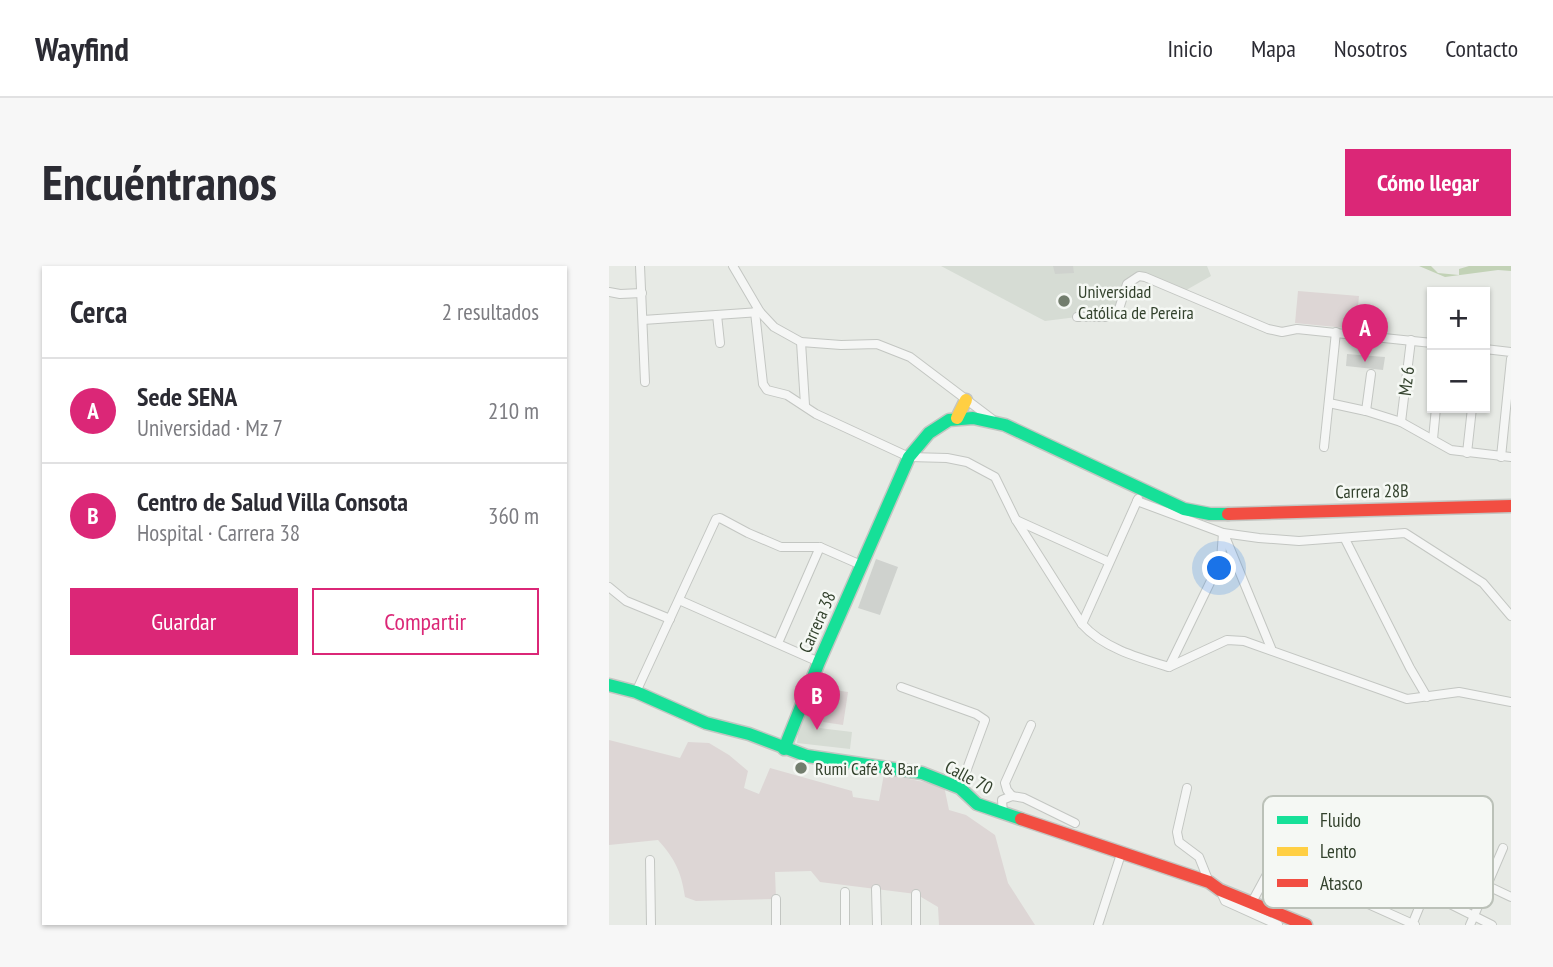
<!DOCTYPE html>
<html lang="es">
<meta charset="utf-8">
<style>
:root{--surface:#fff;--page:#f7f7f7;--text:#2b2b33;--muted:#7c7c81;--line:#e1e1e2;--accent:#db2777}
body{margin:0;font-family:"PT Sans Narrow",sans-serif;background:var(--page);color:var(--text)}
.controls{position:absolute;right:21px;top:21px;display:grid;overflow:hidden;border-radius:0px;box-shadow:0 2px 5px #0004}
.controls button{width:63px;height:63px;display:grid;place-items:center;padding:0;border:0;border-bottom:2px solid var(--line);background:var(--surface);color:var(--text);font:35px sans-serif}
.you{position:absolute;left:611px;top:303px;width:24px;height:24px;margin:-18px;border:5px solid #fff;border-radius:50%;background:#1a73e8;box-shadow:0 0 0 10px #1a73e833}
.badge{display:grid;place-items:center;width:46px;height:46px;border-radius:50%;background:var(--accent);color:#fff;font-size:23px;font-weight:700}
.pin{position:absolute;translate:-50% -58px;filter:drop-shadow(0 2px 4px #0008)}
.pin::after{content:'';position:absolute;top:37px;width:24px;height:21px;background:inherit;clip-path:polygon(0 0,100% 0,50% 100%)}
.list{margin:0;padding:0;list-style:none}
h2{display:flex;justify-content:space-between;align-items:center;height:91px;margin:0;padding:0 28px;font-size:30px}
h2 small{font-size:23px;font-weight:400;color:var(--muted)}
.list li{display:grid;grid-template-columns:46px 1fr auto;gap:21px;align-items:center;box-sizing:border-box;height:105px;padding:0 28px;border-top:2px solid var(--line)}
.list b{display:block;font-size:26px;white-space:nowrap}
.list p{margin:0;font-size:23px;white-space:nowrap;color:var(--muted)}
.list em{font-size:23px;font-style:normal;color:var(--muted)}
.actions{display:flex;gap:14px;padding:21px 28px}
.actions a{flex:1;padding:16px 0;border:2px solid var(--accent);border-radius:0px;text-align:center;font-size:24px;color:var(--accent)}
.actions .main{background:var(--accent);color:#fff}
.map{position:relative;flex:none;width:902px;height:659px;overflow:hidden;border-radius:0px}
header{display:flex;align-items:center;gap:42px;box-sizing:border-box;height:98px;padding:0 35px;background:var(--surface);border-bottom:2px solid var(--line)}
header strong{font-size:33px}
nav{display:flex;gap:38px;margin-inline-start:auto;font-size:24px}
.intro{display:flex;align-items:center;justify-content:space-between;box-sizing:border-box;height:168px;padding:0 42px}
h1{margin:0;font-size:49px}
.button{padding:18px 32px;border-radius:0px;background:var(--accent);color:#fff;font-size:24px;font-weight:700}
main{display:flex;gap:42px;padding:0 42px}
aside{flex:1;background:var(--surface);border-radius:0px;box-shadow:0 2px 5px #0004}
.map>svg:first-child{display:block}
</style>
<header>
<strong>Wayfind</strong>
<nav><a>Inicio</a><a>Mapa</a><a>Nosotros</a><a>Contacto</a></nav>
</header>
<div class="intro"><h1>Encuéntranos</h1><a class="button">Cómo llegar</a></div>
<main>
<aside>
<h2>Cerca<small>2 resultados</small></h2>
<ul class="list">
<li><span class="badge">A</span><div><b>Sede SENA</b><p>Universidad · Mz 7</p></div><em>210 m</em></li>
<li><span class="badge">B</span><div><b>Centro de Salud Villa Consota</b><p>Hospital · Carrera 38</p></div><em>360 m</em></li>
</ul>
<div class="actions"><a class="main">Guardar</a><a>Compartir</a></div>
</aside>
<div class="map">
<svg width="902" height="659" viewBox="0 0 902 659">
<rect width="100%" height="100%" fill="#e7eae5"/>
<g fill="#d6dcd4">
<path d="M332,0H598L602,10L572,27L536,11L522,14L510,43L497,51H468L436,55Z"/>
<path d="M191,447L211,450L210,462L243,466L241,483L188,477Z"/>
</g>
<g fill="#ddd6d5">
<path d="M689,25L750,30L747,63L686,57Z"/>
<path d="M219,423L239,426L234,459L214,456Z"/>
<path d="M0,474L71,492L79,476L100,477L120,489L139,505L135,522L150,528L161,502L243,525L244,531L270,535L275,508L335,520L340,544L357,549L386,569L399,617L426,659H330L329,641L307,628L211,616L202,605L166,606L167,633L87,635L76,631C72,605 66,593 49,574L0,579Z"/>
</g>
<path fill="#c2d2b6" d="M810,0H822L829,7L850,9V3L860,0H902V5L889,4L836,11Z"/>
<g fill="#cfd2ce">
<path d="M444,0H464L465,7L446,8Z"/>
<path d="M738,88L776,91L774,104L737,100Z"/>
<path d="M267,293L289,301L271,349L249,342Z"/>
</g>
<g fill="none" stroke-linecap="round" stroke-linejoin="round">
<g stroke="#c3c6c2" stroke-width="10">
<g id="street">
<path d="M31,0L36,116"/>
<path d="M124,0L151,46L165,61L192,76L232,79L268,78L301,91L383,153"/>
<path d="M0,26L11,28L33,27"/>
<path d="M146,46L154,118L158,124L178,129L207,148L300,191L338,192L358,196L386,211L407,254L473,358C494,382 530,392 560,401L618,374L635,375L798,433L850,426L902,436"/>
<path d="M108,49L111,77"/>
<path d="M468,51H497L510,43L518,18L530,10L536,11L659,63L673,66L688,63L823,77"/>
<path d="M34,54L151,46"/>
<path d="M192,76L196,139"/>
<path d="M876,83L902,86"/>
<path d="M720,137L757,145L792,156L842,184L902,191"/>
<path d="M757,145L762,108"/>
<path d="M792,156L802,74"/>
<path d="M824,173L827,142"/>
<path d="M715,181L727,66"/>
<path d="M858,187L863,142"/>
<path d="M892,191L902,93"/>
<path d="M528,235L614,267L650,272L690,275L796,267L874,317L902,350"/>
<path d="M407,254L500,296"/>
<path d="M615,268L662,382"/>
<path d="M736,273L801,402L818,431"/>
<path d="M0,321L17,335L61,353"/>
<path d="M70,334L210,396"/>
<path d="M473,358L529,233"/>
<path d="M169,377L211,281"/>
<path d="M560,401L612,294L614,267"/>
<path d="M292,421L367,448L376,454L351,522"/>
<path d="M27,426L107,253L111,252L139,267L172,281H211L252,299"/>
<path d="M578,522L568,566L570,576L590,591L600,616"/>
<path d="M403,530L398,524L396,517L422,459"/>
<path d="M394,547L393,534L403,530L415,532L466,557"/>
<path d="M41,594L42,659"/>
<path d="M828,596L902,631"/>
<path d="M267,623L268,659"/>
<path d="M611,624L616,635L669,659"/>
<path d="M815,625L883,659"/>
<path d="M236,626V659"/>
<path d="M307,628V659"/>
<path d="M167,633V659"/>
<path d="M643,636L662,601L670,598L806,659"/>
<path d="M489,659L512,588"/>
<path d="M803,659L840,568"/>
<path d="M861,659L894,582"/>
</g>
</g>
<g stroke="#c3c6c2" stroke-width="15">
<g id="fast">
<path d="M0,419L27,426L97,457L140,468L198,490L313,507L351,522L368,538L412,553"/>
<path d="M175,483L210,396L300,191L320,167L340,154L364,152L396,159L575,243L601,248H619"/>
</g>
</g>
<g stroke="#c3c6c2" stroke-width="15">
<path id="slow" d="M348,152L357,134"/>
</g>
<g stroke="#c3c6c2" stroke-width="15">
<g id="jam">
<path d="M619,248L902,240"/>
<path d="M412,553L600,616L611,624L697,659"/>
</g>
</g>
<use href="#street" stroke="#f5f6f5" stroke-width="8"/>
<use href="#fast" stroke="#16e098" stroke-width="12"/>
<use href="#slow" stroke="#ffcf43" stroke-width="12"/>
<use href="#jam" stroke="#f24e42" stroke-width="12"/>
</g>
<g fill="#727d6d" stroke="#f5f8f4" stroke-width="2.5">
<circle cx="455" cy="35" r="7"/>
<circle cx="192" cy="502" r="7"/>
</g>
<g text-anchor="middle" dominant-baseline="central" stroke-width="5" stroke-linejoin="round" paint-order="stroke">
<g font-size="18" fill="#33422d" stroke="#f5f8f4" text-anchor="start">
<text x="469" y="25">Universidad<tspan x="469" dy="21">Católica de Pereira</tspan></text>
<text x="206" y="502">Rumi Café &amp; Bar</text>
</g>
<g font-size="18" fill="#33422d" stroke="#f5f8f4">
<text transform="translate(797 115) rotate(-83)">Mz 6</text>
<text transform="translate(763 225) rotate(-1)">Carrera 28B</text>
<text transform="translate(208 356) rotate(-66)">Carrera 38</text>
<text transform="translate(360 511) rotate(28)">Calle 70</text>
</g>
</g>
<rect x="654" y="530" width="230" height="112" rx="10" fill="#f5f8f4" stroke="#bbc1b8" stroke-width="2"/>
<rect x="668" y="550" width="31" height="8" fill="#16e098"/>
<rect x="668" y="581" width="31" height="9" fill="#ffcf43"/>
<rect x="668" y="613" width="31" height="8" fill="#f24e42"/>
<g font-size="19" fill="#33422d">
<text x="711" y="561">Fluido</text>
<text x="711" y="592">Lento</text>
<text x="711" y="624">Atasco</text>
</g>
</svg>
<div class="controls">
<button>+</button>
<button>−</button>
</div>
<div class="you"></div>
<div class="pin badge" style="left:756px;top:96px">A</div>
<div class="pin badge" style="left:208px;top:464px">B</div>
</div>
</main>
